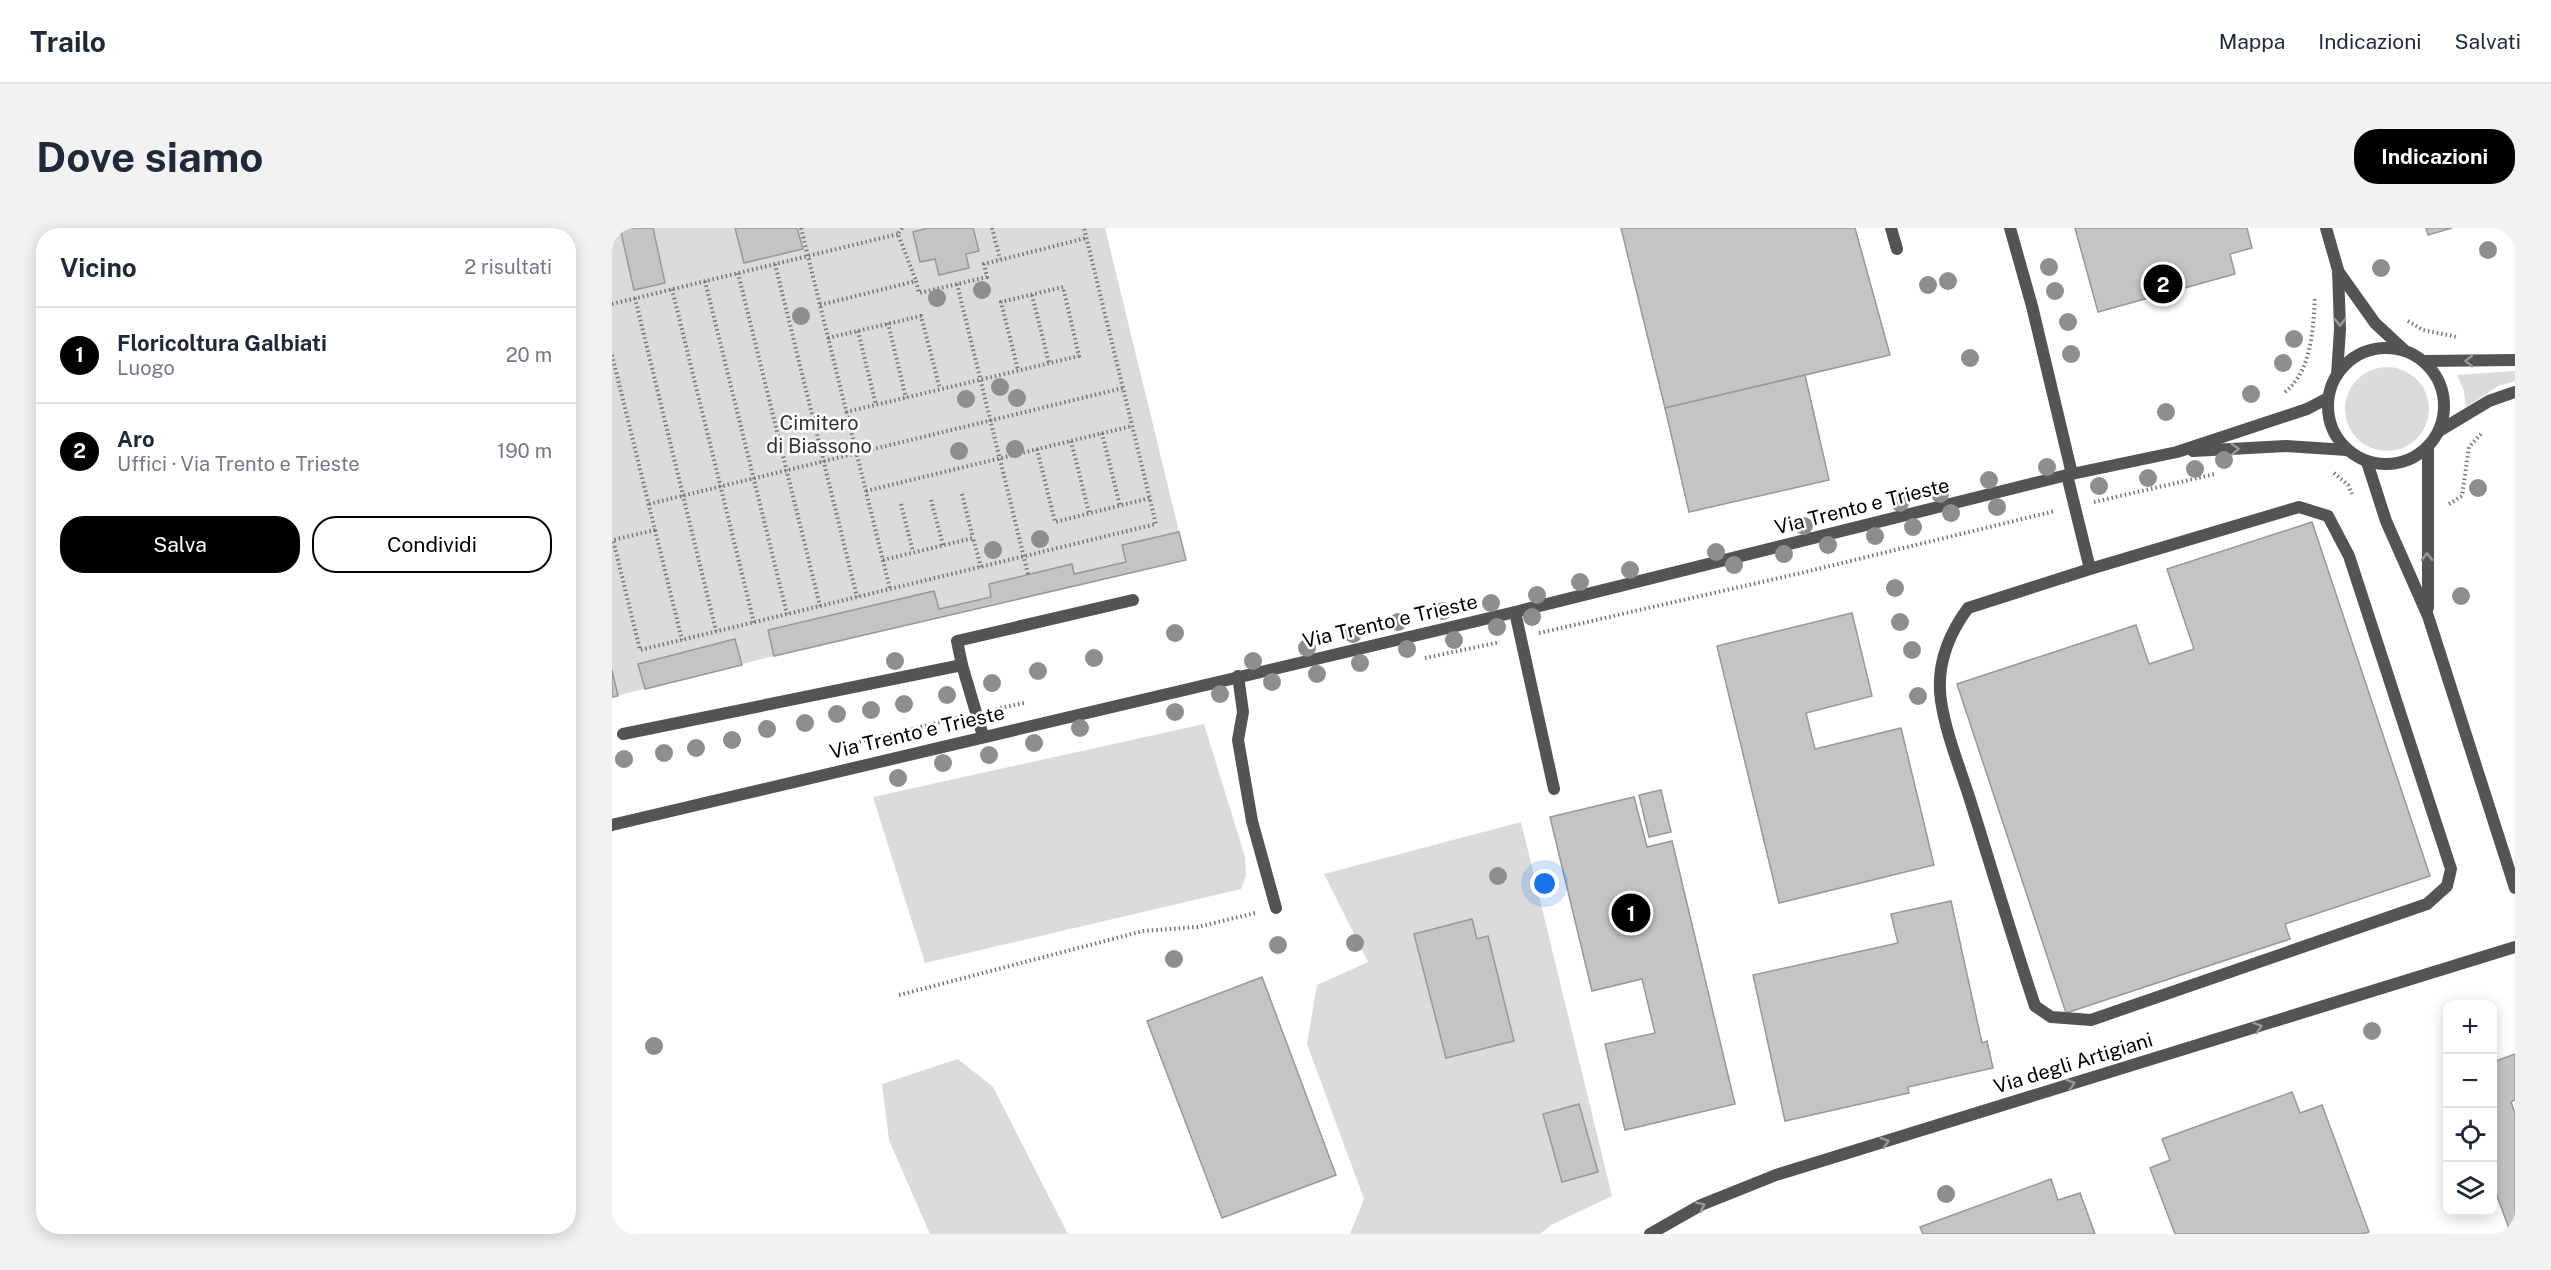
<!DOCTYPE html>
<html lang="it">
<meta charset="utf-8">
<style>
:root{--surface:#fff;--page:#f2f2f3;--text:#1f2937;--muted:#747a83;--line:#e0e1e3;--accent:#000}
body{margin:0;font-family:"Public Sans",sans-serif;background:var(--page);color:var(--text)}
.controls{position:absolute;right:18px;bottom:18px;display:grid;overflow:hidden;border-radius:12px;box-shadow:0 3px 15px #0003}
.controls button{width:54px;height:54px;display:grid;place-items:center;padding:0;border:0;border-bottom:2px solid var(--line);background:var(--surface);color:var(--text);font:30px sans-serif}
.you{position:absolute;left:933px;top:656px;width:21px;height:21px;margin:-15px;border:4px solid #fff;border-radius:50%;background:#1a73e8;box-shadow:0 0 0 9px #1a73e833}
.badge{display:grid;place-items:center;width:39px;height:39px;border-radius:50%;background:var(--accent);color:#fff;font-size:20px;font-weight:700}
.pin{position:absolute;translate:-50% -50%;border:3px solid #fff;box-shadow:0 2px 6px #0006}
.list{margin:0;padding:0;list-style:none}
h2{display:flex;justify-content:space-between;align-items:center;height:78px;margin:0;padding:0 24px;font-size:26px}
h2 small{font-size:20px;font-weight:400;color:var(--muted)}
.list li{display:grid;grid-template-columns:39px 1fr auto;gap:18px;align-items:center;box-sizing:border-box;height:96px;padding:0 24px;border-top:2px solid var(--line)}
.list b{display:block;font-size:22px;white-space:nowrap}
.list p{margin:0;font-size:20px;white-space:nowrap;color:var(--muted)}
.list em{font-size:20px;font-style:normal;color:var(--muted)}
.actions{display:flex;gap:12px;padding:18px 24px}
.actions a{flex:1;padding:14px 0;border:2px solid var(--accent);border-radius:24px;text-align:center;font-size:21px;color:var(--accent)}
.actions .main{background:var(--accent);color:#fff}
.icon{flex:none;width:33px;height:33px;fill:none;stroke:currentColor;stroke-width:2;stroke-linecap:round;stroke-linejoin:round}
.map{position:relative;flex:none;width:1903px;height:1006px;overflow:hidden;border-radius:24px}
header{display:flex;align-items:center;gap:36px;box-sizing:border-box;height:84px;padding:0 30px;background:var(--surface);border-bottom:2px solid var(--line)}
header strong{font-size:28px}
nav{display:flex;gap:33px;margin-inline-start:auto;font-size:21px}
.intro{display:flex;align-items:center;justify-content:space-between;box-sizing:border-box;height:144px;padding:0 36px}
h1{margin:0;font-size:42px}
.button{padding:15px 27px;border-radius:24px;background:var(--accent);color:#fff;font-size:21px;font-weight:700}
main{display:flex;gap:36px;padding:0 36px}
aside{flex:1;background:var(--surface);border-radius:24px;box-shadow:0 3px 15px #0003}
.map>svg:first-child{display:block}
</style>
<header>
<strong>Trailo</strong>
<nav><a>Mappa</a><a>Indicazioni</a><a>Salvati</a></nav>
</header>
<div class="intro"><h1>Dove siamo</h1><a class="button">Indicazioni</a></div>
<main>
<aside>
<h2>Vicino<small>2 risultati</small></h2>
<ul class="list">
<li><span class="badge">1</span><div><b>Floricoltura Galbiati</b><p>Luogo</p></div><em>20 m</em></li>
<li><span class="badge">2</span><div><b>Aro</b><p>Uffici · Via Trento e Trieste</p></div><em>190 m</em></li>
</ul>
<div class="actions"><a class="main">Salva</a><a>Condividi</a></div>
</aside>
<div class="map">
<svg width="1903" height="1006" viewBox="0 0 1903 1006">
<rect width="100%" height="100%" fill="#fff"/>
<g fill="#dbdbdb">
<path d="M0,0H493L574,332L162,428L0,469Z"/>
<circle cx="1775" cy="181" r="42"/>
<path d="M1903,143V153L1886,158L1854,179L1852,163L1845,147Z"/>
<path d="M592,496L633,629L634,648L629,661L313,735L261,569Z"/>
<path d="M909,594L1000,968L939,997L928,1006H738L752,971L695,816L705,757L756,734L712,646Z"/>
<path d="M346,831L381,859L456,1006H318L277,912L270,856Z"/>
</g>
<g fill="#c4c4c4" stroke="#989898" stroke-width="1.5">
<path d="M8,0H41L53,55L22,62Z"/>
<path d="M123,0H185L191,21L132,35Z"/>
<path d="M316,0H361L367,23L354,26L357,40L327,47L323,31L308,34L301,4Z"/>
<path d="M1009,0H1243L1278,127L1053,180Z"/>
<path d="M1463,0H1635L1640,20L1618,26L1623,46L1486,84Z"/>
<path d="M1814,0H1840L1816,7Z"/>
<path d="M1193,147L1217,252L1077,284L1053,180Z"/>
<path d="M1700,294L1818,648L1673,696L1678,711L1454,785L1345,456L1524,397L1537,436L1582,421L1555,341Z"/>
<path d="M567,304L574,332L162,428L156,402L322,363L327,381L379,369L377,356L460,336L462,346L514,334L510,317Z"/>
<path d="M1240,385L1260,468L1194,485L1203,521L1289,500L1322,637L1167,675L1105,418Z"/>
<path d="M123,411L130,437L33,461L26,436Z"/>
<path d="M0,442L6,468L0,469Z"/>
<path d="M1049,562L1059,604L1037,609L1027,567Z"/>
<path d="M1022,569L1035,619L1060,613L1123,876L1013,902L993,816L1043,805L1030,751L980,763L938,589Z"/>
<path d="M1339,673L1370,815L1375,813L1381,840L1296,859L1297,865L1173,893L1141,747L1286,715L1279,686Z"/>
<path d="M860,691L865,711L876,708L902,813L834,830L802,706Z"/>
<path d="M650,749L724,947L610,990L535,793Z"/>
<path d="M1880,822L1884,833L1903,826V872L1899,874L1903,885V1006H1899L1880,954Z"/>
<path d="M1680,864L1688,885L1710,877L1757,1004L1750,1006H1563L1538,940L1558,932L1550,911Z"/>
<path d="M967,876L986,944L950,954L931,886Z"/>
<path d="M1439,951L1446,972L1468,965L1483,1006H1311L1308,999Z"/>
</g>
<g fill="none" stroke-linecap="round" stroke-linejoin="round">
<g stroke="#767676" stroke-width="4" stroke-dasharray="1.5 3" stroke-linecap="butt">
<path d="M189,0L278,361"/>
<path d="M290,0L286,6L304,53"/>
<path d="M380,0L388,31"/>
<path d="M163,36L245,369"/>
<path d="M126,45L208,378"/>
<path d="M93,53L175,386"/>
<path d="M345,56L416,346"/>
<path d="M60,61L142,395"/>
<path d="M420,67L437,135"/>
<path d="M23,70L104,403"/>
<path d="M0,76L286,6"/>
<path d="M208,77L304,53L307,65L375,49L372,36L474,10"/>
<path d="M1796,93L1811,102L1845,109"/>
<path d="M276,95L294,170"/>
<path d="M246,103L264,177"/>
<path d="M216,110L309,88L328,161"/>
<path d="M0,127L43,302L1,312L28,422L544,296L472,0"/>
<path d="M1673,164C1700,143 1701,100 1703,69"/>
<path d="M234,184L467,128L451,59L389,74L406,142"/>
<path d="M490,205L508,278"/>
<path d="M459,213L477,285"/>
<path d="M425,221L443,294L538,270"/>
<path d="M1722,245L1736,257L1740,266"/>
<path d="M254,263L520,198"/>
<path d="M350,266L361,310"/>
<path d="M319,272L331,317"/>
<path d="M1482,274L1603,246"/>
<path d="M37,276L511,160"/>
<path d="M289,276L301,324"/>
<path d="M1837,276L1850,268L1857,219L1871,204"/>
<path d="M43,302L70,412"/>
<path d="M271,332L361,310L369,339"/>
<path d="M927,405L1189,345L1443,283"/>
<path d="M813,430L888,414"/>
<path d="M384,481L412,475"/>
<path d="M230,518L345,490"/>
<path d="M287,767L531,703L585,699L643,685"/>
</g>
<g stroke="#545454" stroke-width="12">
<path d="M1279,0L1285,21"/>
<path d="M1398,0L1420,78L1460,246"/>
<path d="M1455,247L1478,341L1356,380C1336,407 1324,439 1329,473C1334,507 1350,545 1360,578C1381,645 1401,712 1423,778L1439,789L1479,792L1815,676L1835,658L1839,641L1737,328L1716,288L1687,279L1478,341"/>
<path d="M903,384L942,561"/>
<path d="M350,437L371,508"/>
<path d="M626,448L631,484L626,512L640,593L664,680"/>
<path d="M11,506L350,437L345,413L521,372"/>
</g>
<g stroke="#545454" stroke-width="12">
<path d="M1714,0L1726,42L1728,101L1725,147"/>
<path d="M1726,43L1763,95L1792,122"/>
<path d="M1755,234L1774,293L1816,388L1903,660"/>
<path d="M1816,380V219"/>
<path d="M1038,1006L1089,977L1164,947L1903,719"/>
</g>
<g stroke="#545454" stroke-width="12">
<circle cx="1774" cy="178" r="58"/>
<path d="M1812,133L1903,132"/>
<path d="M1827,203L1877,173L1903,164"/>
<path d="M1581,223L1674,218L1735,222"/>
<path d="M0,597L903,384L1455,247L1565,224L1695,181L1716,170"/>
</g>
</g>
<g fill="#8e8e8e">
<circle cx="1876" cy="22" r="9"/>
<circle cx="1437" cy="39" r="9"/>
<circle cx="1769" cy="40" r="9"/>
<circle cx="1336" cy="53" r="9"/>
<circle cx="1316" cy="57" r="9"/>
<circle cx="370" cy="62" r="9"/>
<circle cx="1443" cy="63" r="9"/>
<circle cx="325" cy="70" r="9"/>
<circle cx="189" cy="88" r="9"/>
<circle cx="1456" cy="94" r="9"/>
<circle cx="1682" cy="111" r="9"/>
<circle cx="1459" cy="126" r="9"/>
<circle cx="1358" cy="130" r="9"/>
<circle cx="1671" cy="135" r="9"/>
<circle cx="388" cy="159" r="9"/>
<circle cx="1639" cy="166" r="9"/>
<circle cx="405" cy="170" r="9"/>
<circle cx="354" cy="171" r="9"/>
<circle cx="1554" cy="184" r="9"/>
<circle cx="403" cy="221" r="9"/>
<circle cx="347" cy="223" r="9"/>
<circle cx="1612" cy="232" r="9"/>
<circle cx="1435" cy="239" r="9"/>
<circle cx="1583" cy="241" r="9"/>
<circle cx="1536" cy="250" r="9"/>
<circle cx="1377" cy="252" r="9"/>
<circle cx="1487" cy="258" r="9"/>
<circle cx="1866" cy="260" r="9"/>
<circle cx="1328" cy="266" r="9"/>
<circle cx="1288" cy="275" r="9"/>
<circle cx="1385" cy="279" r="9"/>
<circle cx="1339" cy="285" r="9"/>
<circle cx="1192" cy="298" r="9"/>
<circle cx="1301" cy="299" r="9"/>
<circle cx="1263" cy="308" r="9"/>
<circle cx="428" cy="311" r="9"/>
<circle cx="1216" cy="317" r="9"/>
<circle cx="381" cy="322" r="9"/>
<circle cx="1104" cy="324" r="9"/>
<circle cx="1172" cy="326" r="9"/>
<circle cx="1122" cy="337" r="9"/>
<circle cx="1018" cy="342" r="9"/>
<circle cx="968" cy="354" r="9"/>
<circle cx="1283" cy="360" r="9"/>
<circle cx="925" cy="367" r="9"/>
<circle cx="1849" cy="368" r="9"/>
<circle cx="879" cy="375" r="9"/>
<circle cx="831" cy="383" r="9"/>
<circle cx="920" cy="389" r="9"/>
<circle cx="786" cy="394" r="9"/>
<circle cx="1288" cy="394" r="9"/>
<circle cx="885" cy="399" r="9"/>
<circle cx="563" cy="405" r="9"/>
<circle cx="741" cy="406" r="9"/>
<circle cx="842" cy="412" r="9"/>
<circle cx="695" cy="420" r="9"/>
<circle cx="795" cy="421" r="9"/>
<circle cx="1300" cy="422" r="9"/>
<circle cx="482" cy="430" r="9"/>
<circle cx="283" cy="433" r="9"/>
<circle cx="641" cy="433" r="9"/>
<circle cx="748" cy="435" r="9"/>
<circle cx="426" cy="443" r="9"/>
<circle cx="705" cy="446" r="9"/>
<circle cx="660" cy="454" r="9"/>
<circle cx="380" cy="455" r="9"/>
<circle cx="608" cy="466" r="9"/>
<circle cx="335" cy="467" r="9"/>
<circle cx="1306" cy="468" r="9"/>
<circle cx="292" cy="476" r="9"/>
<circle cx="259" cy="482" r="9"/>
<circle cx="563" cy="484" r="9"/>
<circle cx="225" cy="486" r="9"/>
<circle cx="193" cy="495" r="9"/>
<circle cx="468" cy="500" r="9"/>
<circle cx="155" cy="501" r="9"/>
<circle cx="120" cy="512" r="9"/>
<circle cx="422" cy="515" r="9"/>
<circle cx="84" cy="520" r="9"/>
<circle cx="52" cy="525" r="9"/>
<circle cx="377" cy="527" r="9"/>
<circle cx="12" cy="531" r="9"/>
<circle cx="331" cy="535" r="9"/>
<circle cx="286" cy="550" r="9"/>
<circle cx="886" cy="648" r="9"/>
<circle cx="743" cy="715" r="9"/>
<circle cx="666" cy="717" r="9"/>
<circle cx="562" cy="731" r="9"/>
<circle cx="1760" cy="803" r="9"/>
<circle cx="42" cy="818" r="9"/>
<circle cx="1334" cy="966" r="9"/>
</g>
<defs><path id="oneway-chevron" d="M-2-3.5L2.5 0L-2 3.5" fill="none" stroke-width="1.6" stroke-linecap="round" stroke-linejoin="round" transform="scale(1.5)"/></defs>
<g stroke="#989898">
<use href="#oneway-chevron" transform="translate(1728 94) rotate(89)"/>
<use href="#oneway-chevron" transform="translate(1857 133) rotate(179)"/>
<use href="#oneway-chevron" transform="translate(1623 221) rotate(-3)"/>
<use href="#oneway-chevron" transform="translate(1815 329) rotate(-91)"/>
<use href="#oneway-chevron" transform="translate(1646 799) rotate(-17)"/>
<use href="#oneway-chevron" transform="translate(1459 856) rotate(-17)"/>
<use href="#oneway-chevron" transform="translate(1273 914) rotate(-17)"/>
<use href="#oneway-chevron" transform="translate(1089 978) rotate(-26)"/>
</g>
<g text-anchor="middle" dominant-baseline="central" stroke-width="5" stroke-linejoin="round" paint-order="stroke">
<g font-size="20" fill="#323232" stroke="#fff">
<text x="207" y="195">Cimitero<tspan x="207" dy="23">di Biassono</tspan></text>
</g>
<g font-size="20" fill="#000" stroke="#fff">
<text transform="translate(1250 278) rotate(-14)">Via Trento e Trieste</text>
<text transform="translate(778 393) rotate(-13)">Via Trento e Trieste</text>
<text transform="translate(305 504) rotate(-13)">Via Trento e Trieste</text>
<text transform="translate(1461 835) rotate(-17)">Via degli Artigiani</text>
</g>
</g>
</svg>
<div class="controls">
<button>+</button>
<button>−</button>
<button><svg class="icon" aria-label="locate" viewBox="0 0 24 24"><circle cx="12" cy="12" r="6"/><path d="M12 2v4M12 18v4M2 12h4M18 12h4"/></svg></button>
<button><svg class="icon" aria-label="layers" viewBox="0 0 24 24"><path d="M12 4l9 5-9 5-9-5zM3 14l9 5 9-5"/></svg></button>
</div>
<div class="you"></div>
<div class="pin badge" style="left:1019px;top:685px">1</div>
<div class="pin badge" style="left:1551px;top:56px">2</div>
</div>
</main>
